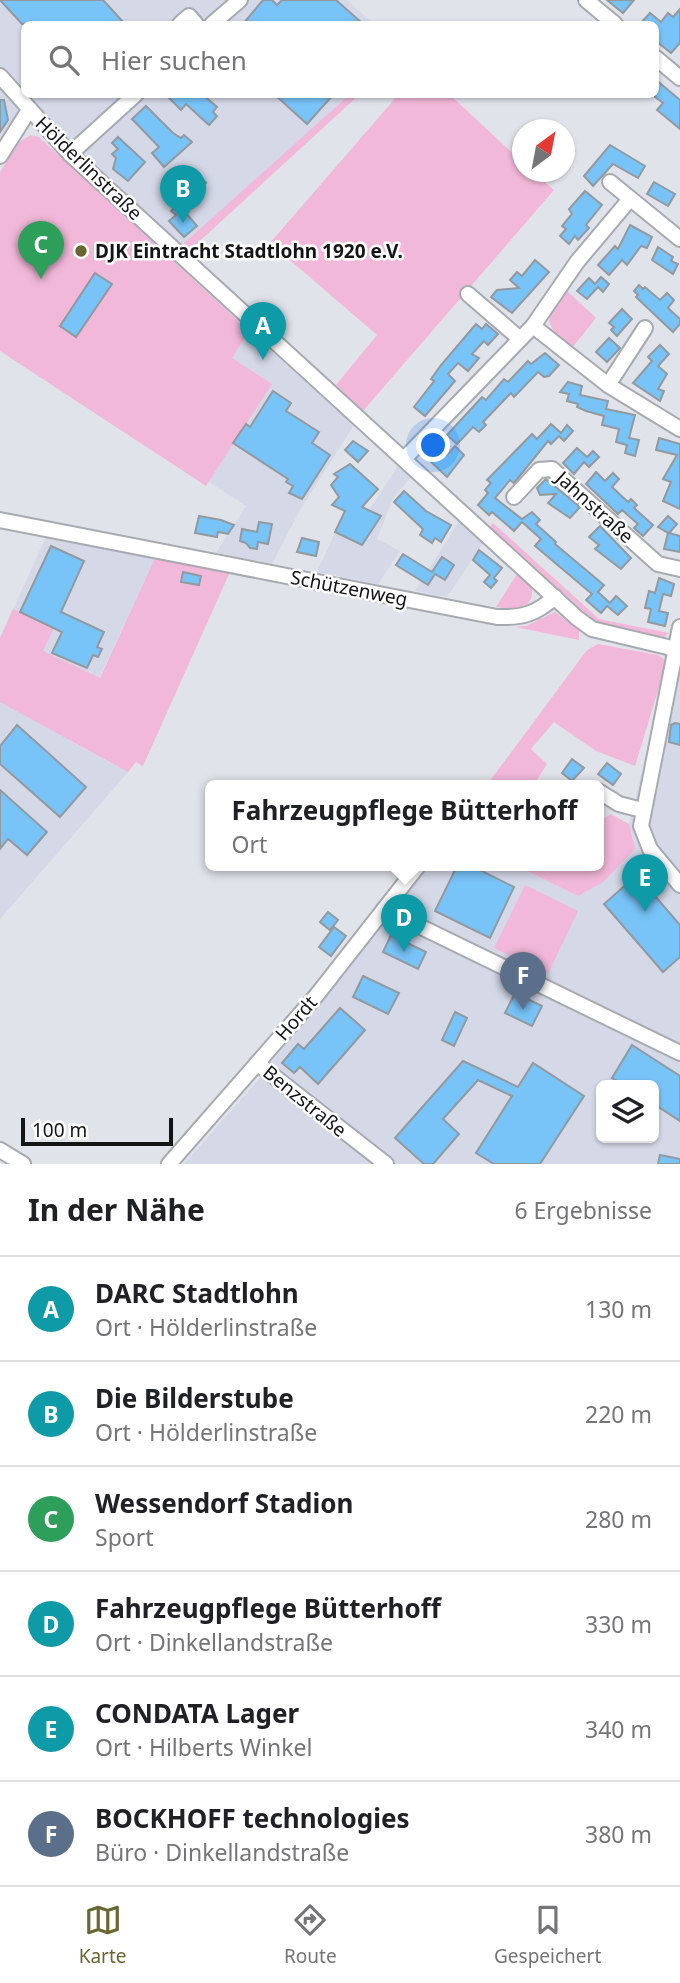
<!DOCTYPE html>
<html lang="de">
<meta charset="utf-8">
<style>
:root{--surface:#fff;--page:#f6f6f6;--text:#202124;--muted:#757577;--line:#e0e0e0;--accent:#6a6632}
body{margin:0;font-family:"Noto Sans",sans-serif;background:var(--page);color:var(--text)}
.controls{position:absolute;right:21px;bottom:21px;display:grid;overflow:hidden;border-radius:10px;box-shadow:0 2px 5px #0004}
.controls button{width:63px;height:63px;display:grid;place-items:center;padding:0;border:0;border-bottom:2px solid var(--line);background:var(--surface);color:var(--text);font:35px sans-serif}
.compass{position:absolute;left:512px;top:119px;width:63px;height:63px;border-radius:50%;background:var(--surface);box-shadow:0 2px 5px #0004;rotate:32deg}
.scale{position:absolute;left:21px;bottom:18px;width:152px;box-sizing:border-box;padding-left:7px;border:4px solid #131416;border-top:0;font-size:19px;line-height:24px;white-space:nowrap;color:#131416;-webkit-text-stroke:5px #fff;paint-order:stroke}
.you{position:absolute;left:434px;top:446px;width:24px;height:24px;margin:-18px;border:5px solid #fff;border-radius:50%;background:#1a73e8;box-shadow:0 0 0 10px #1a73e833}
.badge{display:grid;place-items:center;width:46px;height:46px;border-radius:50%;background:var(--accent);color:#fff;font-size:23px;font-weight:700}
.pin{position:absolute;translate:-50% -58px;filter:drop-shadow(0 2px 4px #0008)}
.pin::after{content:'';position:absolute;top:37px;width:24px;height:21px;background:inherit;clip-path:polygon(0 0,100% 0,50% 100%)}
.popup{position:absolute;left:205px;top:780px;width:399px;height:91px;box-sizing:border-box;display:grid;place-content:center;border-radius:10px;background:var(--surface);filter:drop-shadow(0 2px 5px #0005);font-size:23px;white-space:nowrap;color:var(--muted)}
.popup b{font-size:26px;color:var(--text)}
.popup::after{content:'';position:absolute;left:50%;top:100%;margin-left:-14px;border:14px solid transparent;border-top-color:var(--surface)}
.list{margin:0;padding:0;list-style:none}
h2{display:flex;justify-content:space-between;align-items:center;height:91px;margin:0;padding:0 28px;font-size:30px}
h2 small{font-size:23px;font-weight:400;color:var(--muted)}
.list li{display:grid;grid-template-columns:46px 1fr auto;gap:21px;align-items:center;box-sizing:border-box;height:105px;padding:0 28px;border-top:2px solid var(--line)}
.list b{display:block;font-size:26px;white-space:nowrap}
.list p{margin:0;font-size:23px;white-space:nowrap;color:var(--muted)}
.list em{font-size:23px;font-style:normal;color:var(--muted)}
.icon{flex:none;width:38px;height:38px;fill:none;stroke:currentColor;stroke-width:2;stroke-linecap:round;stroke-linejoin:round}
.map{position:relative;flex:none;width:680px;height:1164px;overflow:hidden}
.search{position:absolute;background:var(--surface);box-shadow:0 2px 5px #0004;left:21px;right:21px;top:21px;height:77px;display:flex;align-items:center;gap:18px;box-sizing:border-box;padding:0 24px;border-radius:10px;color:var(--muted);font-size:26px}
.sheet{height:721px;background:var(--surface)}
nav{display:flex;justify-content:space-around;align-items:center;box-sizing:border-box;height:98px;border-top:2px solid var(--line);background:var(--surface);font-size:19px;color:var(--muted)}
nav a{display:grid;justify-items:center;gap:4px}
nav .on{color:var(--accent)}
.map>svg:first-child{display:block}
</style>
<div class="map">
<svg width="680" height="1164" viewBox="0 0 680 1164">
<rect width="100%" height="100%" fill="#e1e3eb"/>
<g fill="#d4d8e7" fill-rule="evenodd">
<path d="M0,0H347L374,24H24V94L349,95L175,256L30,119L0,166Z"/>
<path d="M249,331L354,425L299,512L272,564L216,553L246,506L209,482L271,383L232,358Z"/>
<path d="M398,466L411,477L393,498L377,539L400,551L378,584L317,572L345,511L363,519Z"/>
<path d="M459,521L483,543L447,597L415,591Z"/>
<path d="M46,537L155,558L70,741L128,772L0,919V638Z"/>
<path d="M680,661V1164H184L259,1079L424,866H517L578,896L635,849L629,824L669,664ZM601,1085H654V1138H601Z"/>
</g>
<g fill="#f2b8d9">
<path d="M349,95H359L190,250L181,246Z"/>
<path d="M398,95H450L522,162V172H533L554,190L363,411L336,385L377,335L270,243Z"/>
<path d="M31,135L39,137L249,331L232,358L272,384L206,486L0,351V172L20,141Z"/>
<path d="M566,290L596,318L572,348L555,333L549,322L552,310Z"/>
<path d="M493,523L599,619L669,633L664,637L603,625L592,619L490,527Z"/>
<path d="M155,558L230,572L143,766L136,762L128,772L0,702V638L13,609L54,628L43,651L100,678Z"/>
<path d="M517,574L532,588C534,611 513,610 496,607Z"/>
<path d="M555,612L579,630V640L515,627L526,626Z"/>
<path d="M598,644L658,655L667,661L635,766L596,751L554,722L531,749L547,764L533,786H486L587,650Z"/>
<path d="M611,814L629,824L635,849L603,882L578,896L517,866H598V822Z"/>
<path d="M525,885L578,911L548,974L494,948Z"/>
</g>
<g fill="#78c3f8" stroke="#92999f" stroke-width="2">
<path d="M0,0H103L125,24H22Z"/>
<path d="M263,0H272L277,5L282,0H336L363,24H243Z"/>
<path d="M607,0H634L623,13Z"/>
<path d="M680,9V43L671,53L655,40V24H640L650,13L661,22L668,13L673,17Z"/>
<path d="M655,79L680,100V129L657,110L663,103L655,97Z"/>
<path d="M165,94H202L217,107L213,112L217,116L209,125L186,104L181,110Z"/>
<path d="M274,94H334L307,124Z"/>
<path d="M0,100H4L8,120L0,132Z"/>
<path d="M146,106L173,133L181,138L184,135L192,142L164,167L152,153L159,147L132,119Z"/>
<path d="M118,137L145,162L128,181L113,169L116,158L112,154L118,149L112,143Z"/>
<path d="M610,145L645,166L638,178L613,164L593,186L584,176Z"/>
<path d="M194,169L206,183L183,203L171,189Z"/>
<path d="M654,182L675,194L668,206L647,194Z"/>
<path d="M585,191L602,205L586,225L589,228L578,240L575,236L569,244L560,236L566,229L562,226L572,214L569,209Z"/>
<path d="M178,204L197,226L184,237L169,221L176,215L171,211Z"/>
<path d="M630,225L652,237L647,248L641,246L627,265L622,260L609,275L598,265L615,246L618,249Z"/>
<path d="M658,247L673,257L671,261L678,264L673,274L652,260Z"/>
<path d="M535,260L549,272L512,313L491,297L497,290L519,288L510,280L517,272L522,276Z"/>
<path d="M95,273L112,284L76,337L60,326Z"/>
<path d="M601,277L609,284L603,292L598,287L587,299L577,291L589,278L595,284Z"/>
<path d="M639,285L643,289L645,287L660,300L667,293L674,300L668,308L680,319V324L673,332L636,297L638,295L634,291Z"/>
<path d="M622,309L632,319L617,336L611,330L614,327L609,323Z"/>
<path d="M476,324L482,329L486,324L498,334L488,345L484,341L472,354L479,358L468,371L458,363L448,374L455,381L425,416L414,407L434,381L431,379L441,365Z"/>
<path d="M609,338L620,348L607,362L596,352Z"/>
<path d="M660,345L669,354L658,366L667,374L658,389L664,391L660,401L633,383L652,361L648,357Z"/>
<path d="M545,353L559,365L549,376L544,377L538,372L514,397L511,393L483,422L486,425L479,432L473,427L457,444L447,435L482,397L486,400L504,379L508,382L528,361L531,364Z"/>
<path d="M568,382L582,386L580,395L608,401L606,409L635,415L629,438L639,440L635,456L625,453L627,445L616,442L619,429L602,425L604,416L586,411L577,407L578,404L567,401L569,394L560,392Z"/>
<path d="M273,391L291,403L286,411L319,432L312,443L330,455L302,499L289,493L293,486L286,482L288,479L233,443L246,424L250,427Z"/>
<path d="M551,424L561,433L567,425L573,431L564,441L559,436L551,444L548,441L514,483L510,480L495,498L522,519L532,512L540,520L536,524L556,542L555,544L604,585L598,592L610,603L616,596L627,606L618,615L607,606L601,613L586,600L592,594L535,546L541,539L522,522L514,531L492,512L489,515L478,505L488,493L485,490L491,483L487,480L532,434L537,439Z"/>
<path d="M659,438L680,444V509L663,501L671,482L663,479L677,455L656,450Z"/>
<path d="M353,441L368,451L358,462L345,450Z"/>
<path d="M455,446L464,455L447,477L428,459L438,448L447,455Z"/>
<path d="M577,448L587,457L593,451L599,457L589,467L584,462L574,474L563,463Z"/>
<path d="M350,464L378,489L362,507L381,516L362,545L335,532L345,511L332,505L339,497L331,485L338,477L334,474Z"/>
<path d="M596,472L605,481L613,473L619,479L612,487L628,502L631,499L637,505L634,508L653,525L643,536L634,528L638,524L622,510L618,514L586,484Z"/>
<path d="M546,479L580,507L570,518L548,503L556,494L540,495L537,488Z"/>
<path d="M404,491L426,511L451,525L441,542L435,538L432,543L420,535L423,529L394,502Z"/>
<path d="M199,516L221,520L234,525L228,534L218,532L217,537L195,533Z"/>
<path d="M668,516L677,524L669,533L680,536V552L664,549L668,533L658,527Z"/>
<path d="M259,522L272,524L268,544L258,542L257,549L250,548L246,543L240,541L242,529L257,532Z"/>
<path d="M600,526L631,558L621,569L595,549L599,545L589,537Z"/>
<path d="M302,538L319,542L316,556L297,552Z"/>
<path d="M51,546L84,561L61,612L104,632L97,647L102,649L98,657L93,655L87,668L52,653L62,632L20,612Z"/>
<path d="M479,550L502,568L494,578L497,581L491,588L484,582L490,575L473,560Z"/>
<path d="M403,554L432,572L442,557L454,565L445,580L435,574L428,585L396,565Z"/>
<path d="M183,572L201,576L199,585L181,582Z"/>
<path d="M659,578L674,584L671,596L663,594L659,611L668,613L665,626L648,622L651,609L645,608L649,591L655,593Z"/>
<path d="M675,723L680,724V745L669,742L671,725Z"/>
<path d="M17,725L86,787L60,817L0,764V746Z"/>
<path d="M572,759L584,768L572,781L562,773Z"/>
<path d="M607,763L621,774L613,785L598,774Z"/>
<path d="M0,790L47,832L27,855L8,839L0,849Z"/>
<path d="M457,866H472L514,887L490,938L435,911Z"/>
<path d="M637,875L680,925V957L663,972L604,904Z"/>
<path d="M328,912L338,920L330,930L320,922Z"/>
<path d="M334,927L346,936L331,956L319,947Z"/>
<path d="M391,935L426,952L418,969L383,952Z"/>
<path d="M363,976L399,993L388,1014L353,997Z"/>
<path d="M515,993L542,1006L532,1026L505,1013Z"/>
<path d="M340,1008L365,1030L318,1084L300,1067L294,1073L282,1063L298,1044L304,1049Z"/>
<path d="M455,1012L467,1018L454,1046L442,1040Z"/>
<path d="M632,1045L680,1076V1121L654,1104V1085H624L612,1078Z"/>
<path d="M463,1061L518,1087L533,1063L584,1096L540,1164H494L476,1153L512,1096L478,1080L443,1119L459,1134L433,1164H424L395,1138Z"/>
<path d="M660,1155L680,1159V1164H658Z"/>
</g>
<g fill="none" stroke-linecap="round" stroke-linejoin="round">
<g stroke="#a8aab1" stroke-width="18">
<g id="minor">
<path d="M586,0L615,24"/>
<path d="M180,24L189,16L196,24"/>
<path d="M212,24L240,0"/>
<path d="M656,58L680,78"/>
<path d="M0,76L70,154L577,618L592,629L680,650"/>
<path d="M70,154L136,94"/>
<path d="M0,156L29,110"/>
<path d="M610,182L680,239"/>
<path d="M468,294L520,339"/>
<path d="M533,326L608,385L680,429"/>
<path d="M608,385L645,328"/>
<path d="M405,458L533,326L577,262L630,199"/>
<path d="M514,497L539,470L552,469L658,564L680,569"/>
<path d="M0,520L497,617C522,618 536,614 555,597"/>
<path d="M680,627L641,826L650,849L680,885"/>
<path d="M598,791L619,804L642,810"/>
<path d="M384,909L680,1053"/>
<path d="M257,1063L386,1164"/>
<path d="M0,1150L23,1164"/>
<path d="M169,1164L316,996L418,866"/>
</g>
</g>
<use href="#minor" stroke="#fff" stroke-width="14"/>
</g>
<circle fill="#6a6632" stroke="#fff" stroke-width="2.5" cx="81" cy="251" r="7"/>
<g text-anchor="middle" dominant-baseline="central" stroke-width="5" stroke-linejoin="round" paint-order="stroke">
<g font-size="19" fill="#131416" stroke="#fff">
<text transform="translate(89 168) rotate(44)">Hölderlinstraße</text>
<text transform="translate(595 507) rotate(42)">Jahnstraße</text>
<text transform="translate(349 588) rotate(11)">Schützenweg</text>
<text transform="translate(296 1018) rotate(-49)">Hordt</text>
<text transform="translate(305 1101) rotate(39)">Benzstraße</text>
</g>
<g font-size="19" font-weight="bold" fill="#131416" stroke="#fff" text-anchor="start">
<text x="95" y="251">DJK Eintracht Stadtlohn 1920 e.V.</text>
</g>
</g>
</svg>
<div class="controls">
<button><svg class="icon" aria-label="layers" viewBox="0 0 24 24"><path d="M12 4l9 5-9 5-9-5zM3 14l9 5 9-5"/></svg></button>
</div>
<svg class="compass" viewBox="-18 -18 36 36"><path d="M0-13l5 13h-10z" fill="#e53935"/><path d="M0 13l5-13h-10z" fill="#757577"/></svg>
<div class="scale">100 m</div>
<div class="you"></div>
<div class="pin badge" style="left:263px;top:360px;background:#0f9aa8">A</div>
<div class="pin badge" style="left:183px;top:223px;background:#0f9aa8">B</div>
<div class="pin badge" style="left:41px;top:279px;background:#2e9e5b">C</div>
<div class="pin badge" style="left:404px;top:952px;background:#0f9aa8">D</div>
<div class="popup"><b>Fahrzeugpflege Bütterhoff</b>Ort</div>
<div class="pin badge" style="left:645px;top:912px;background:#0f9aa8">E</div>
<div class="pin badge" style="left:523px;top:1010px;background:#5c6f8a">F</div>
<div class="search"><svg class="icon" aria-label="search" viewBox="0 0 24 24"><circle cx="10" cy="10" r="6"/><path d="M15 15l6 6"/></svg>Hier suchen</div>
</div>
<section class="sheet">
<h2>In der Nähe<small>6 Ergebnisse</small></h2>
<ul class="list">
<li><span class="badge" style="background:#0f9aa8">A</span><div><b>DARC Stadtlohn</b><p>Ort · Hölderlinstraße</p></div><em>130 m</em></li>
<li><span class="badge" style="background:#0f9aa8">B</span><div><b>Die Bilderstube</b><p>Ort · Hölderlinstraße</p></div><em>220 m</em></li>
<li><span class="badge" style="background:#2e9e5b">C</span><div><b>Wessendorf Stadion</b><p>Sport</p></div><em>280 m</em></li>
<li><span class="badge" style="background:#0f9aa8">D</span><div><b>Fahrzeugpflege Bütterhoff</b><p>Ort · Dinkellandstraße</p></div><em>330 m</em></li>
<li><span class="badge" style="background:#0f9aa8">E</span><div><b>CONDATA Lager</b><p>Ort · Hilberts Winkel</p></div><em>340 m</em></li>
<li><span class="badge" style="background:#5c6f8a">F</span><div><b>BOCKHOFF technologies</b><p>Büro · Dinkellandstraße</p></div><em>380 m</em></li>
</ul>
</section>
<nav>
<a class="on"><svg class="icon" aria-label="map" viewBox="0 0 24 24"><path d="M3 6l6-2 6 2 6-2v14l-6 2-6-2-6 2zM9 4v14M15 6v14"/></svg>Karte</a>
<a><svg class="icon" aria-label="directions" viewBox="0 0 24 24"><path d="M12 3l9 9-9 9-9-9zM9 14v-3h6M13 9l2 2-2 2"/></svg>Route</a>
<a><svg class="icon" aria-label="saved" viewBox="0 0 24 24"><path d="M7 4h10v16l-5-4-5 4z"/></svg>Gespeichert</a>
</nav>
